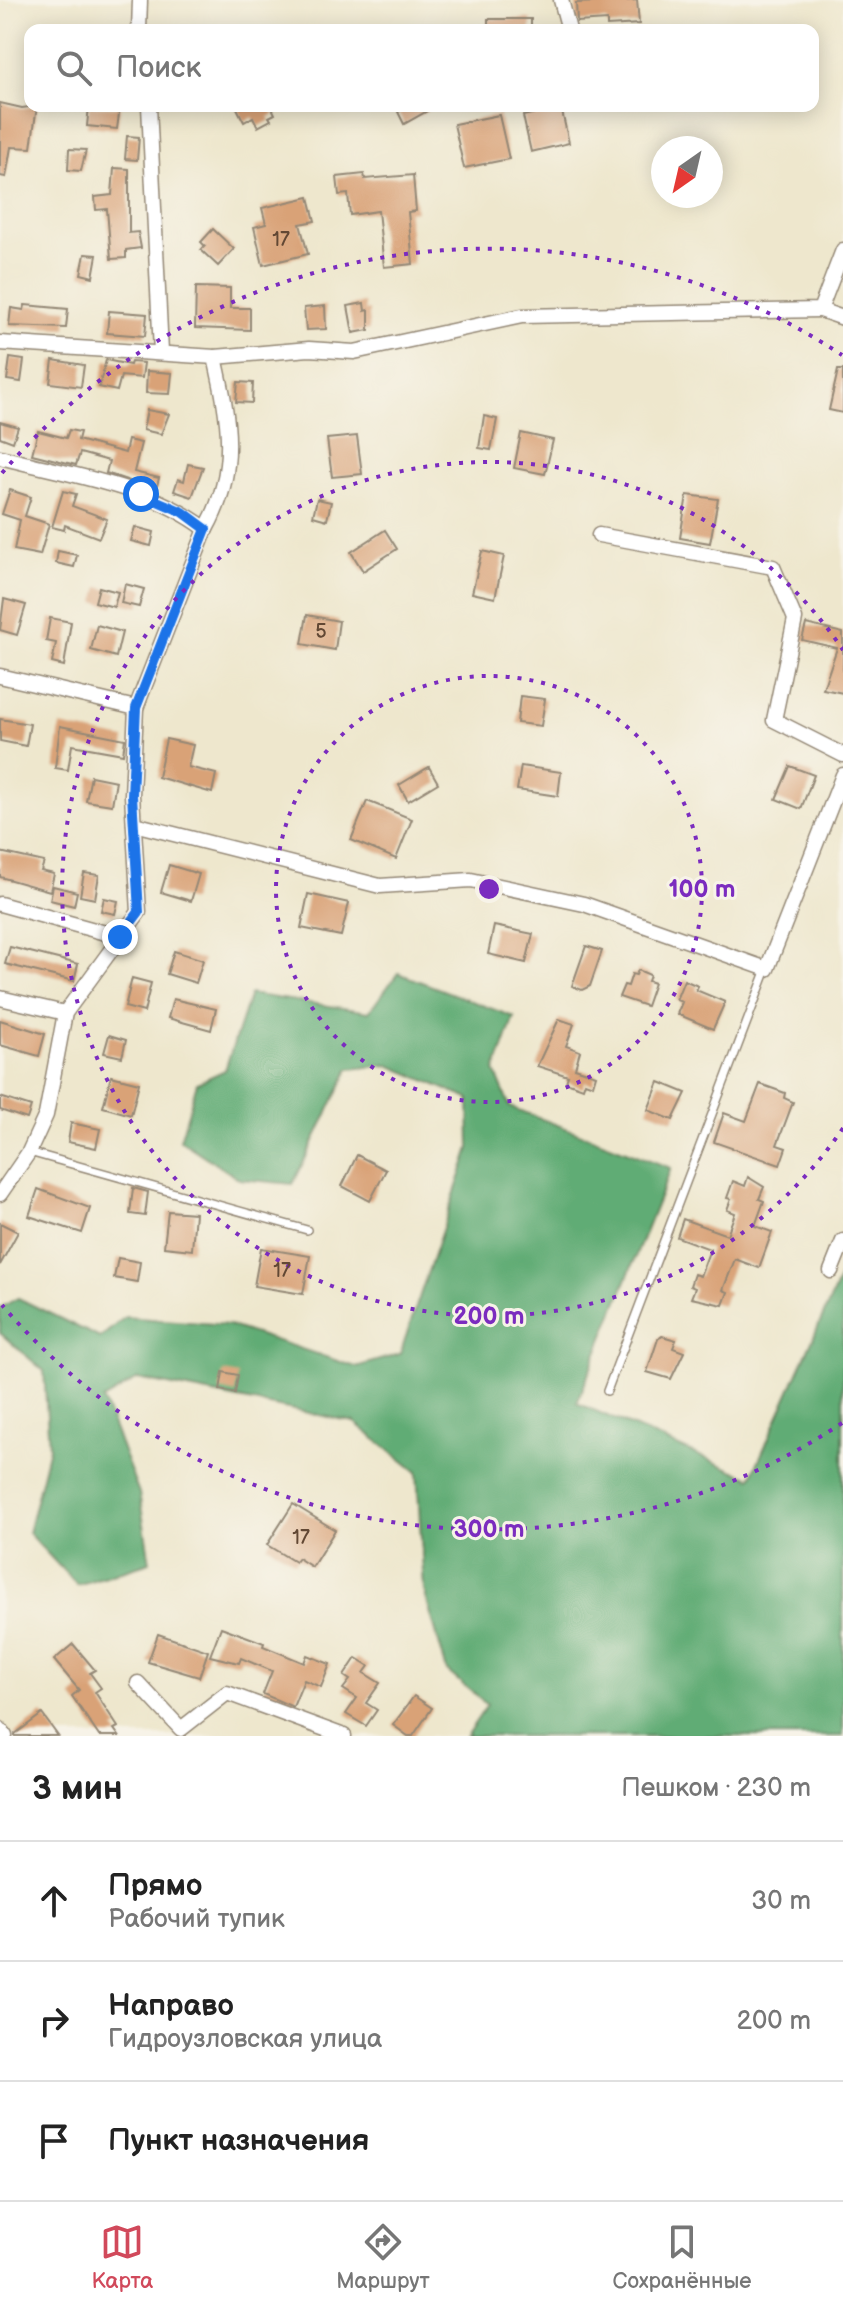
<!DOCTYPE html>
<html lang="ru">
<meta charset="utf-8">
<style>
:root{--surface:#fff;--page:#f2f2f2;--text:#222;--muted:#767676;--line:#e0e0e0;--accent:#d1495b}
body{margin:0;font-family:"Balsamiq Sans",sans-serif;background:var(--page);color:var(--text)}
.compass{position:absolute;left:651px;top:136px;width:72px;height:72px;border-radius:50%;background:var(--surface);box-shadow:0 4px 20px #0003;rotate:214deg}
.stop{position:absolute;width:24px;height:24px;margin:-18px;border:6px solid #1a73e8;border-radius:50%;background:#fff}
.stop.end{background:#1a73e8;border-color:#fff;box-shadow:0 2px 8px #0008}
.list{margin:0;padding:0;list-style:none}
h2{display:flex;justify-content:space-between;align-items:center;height:104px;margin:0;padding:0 32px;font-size:34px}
h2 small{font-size:26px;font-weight:400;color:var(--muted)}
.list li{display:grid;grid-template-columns:52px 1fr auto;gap:24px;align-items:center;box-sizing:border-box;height:120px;padding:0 32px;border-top:2px solid var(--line)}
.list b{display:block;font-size:30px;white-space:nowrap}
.list p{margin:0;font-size:26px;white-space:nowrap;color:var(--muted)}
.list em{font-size:26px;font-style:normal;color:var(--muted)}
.icon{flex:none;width:44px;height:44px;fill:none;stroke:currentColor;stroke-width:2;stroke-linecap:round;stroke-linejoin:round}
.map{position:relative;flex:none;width:843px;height:1736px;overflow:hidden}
.search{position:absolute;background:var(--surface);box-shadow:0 4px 20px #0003;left:24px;right:24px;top:24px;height:88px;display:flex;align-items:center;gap:20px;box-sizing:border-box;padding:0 28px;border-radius:16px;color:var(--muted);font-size:30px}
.sheet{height:464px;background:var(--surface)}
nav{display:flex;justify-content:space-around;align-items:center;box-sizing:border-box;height:112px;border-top:2px solid var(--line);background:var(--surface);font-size:22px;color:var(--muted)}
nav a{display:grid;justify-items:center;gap:4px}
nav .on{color:var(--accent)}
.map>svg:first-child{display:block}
</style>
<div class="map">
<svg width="843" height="1736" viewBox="0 0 843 1736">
<rect width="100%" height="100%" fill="#f7f3e8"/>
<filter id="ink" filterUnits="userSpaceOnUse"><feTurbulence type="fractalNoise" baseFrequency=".0125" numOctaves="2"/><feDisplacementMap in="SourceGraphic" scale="16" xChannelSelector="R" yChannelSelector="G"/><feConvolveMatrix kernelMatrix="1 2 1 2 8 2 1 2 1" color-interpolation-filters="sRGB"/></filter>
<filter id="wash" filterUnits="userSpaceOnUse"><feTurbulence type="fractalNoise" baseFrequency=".006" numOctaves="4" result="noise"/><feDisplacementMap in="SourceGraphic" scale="32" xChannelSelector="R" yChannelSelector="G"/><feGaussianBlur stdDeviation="1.8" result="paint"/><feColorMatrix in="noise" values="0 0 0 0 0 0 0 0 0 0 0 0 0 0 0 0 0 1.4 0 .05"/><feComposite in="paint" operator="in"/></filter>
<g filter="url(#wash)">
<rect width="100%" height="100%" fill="#eee7cd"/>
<path fill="#61ac74" stroke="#4e6b49" stroke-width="2" d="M398,973L514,1017L495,1071L510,1107L671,1168L577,1403L751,1478L843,1271V1736H466L487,1705L447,1671L424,1590L417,1472L354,1422L138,1379L103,1400L139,1493L150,1562L77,1585L28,1533L49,1448L44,1371L0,1333V1308L18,1298L100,1338L125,1317L228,1325L356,1367L400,1354L470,1148L469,1099L389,1065L349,1069L293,1184L239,1179L180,1140L197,1083L225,1070L250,994L369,1012Z"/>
<g id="blocks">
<g fill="#d9a277">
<path d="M637,0L639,24L607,26V20L577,22L576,3Z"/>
<rect x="488" y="19" width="43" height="11"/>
<path d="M0,103L22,108L37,106L31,148L11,147L6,177L0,176Z"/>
<path d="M89,106L120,107L117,129L87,126Z"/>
<path d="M236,106H276L272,108L275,114L269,117L271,120L258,127L253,117L244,122Z"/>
<path d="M408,106H436L404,124L398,112Z"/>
<path d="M561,107L569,143L531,152L523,116Z"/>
<path d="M499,115L509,159L464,168L454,124Z"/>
<path d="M127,136L139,137L137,160L125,159Z"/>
<path d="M69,149L86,150L81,171L68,170Z"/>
<path d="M114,168L129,169V233L138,232L141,248L126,250V258L111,259L107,209L96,210L95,197L112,195Z"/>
<path d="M364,174L365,179L413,175L416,211L408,212L413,264L384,267L378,211L350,215L348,194L339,195L337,177Z"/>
<path d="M309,197L315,221L300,224L308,254L263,265L254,227L266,224L262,208Z"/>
<path d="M213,229L234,249L218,266L201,250L205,246L201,242Z"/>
<path d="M85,254L97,255L93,277L81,274Z"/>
<path d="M196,287L230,288V308H250V330L195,328Z"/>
<path d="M364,303L365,311L369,310V330L353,333L348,306Z"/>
<path d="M25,305L68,309L66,328L9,326L11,308L24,310Z"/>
<path d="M325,306L326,329L306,330L304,308Z"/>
<path d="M109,311L147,314L145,336L107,333Z"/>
<path d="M10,358L24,360L21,382L7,380Z"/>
<path d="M53,360L84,365L81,387L50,383Z"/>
<path d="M106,360L130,365L131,362L144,363L142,378L121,376L117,391L99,387Z"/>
<path d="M838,370H843V413L829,410Z"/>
<path d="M147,371L172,373L170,394L146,393Z"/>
<path d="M238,382L253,383L252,403L236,402Z"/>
<path d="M147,410L169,414L161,434L143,430Z"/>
<path d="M484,416L497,419L491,450L479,448Z"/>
<path d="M0,422L18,427L13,442L0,437Z"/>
<path d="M69,430L80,432L78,440L125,453L128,440L141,443L134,472L159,478L156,490L106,473L109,461L80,453L76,465L32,454L38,431L66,438Z"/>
<path d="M521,433L553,440L545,474L514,468Z"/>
<path d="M357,436L362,474L332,477L327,439Z"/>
<path d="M188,464L203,467L192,497L174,491L178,479L184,481Z"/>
<path d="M10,490L31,497L25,516L49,524L40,555L14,550L20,520L2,514Z"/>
<path d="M63,491L76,494L72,506L107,519L99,538L65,525L64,530L52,527Z"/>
<path d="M687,495L718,499L710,543L680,538Z"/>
<path d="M317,499L331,502L327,520L313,516Z"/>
<path d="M135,527L154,532L151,546L131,541Z"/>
<path d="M385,530L397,549L363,571L351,552Z"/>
<path d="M58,551L77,555L74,567L56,563Z"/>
<path d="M482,551L504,556L495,598L472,593Z"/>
<path d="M125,584L144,589L139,607L121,603Z"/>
<path d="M99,587L118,592L114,607L95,602Z"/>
<path d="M4,599L26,605L17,635L0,630Z"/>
<path d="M307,615L339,621L335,650L302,644Z"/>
<path d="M50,618L71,622L64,666L52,663L56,643L46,641Z"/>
<path d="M806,624L843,633V693L823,689L837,648L802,640Z"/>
<path d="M97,625L122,632L116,657L91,650Z"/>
<path d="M520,696L545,699L541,726L517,723Z"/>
<path d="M0,719L30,724L26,746L0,741Z"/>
<path d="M60,726L125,739L123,754L72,745L68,770L55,768Z"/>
<path d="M166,739L193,745L188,767L216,774L212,793L158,777Z"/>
<path d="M521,766L561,772L558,796L517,790Z"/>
<path d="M790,766L814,775L801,809L776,799Z"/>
<path d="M429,767L438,783L408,801L399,785Z"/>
<path d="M91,776L116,781L112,805L86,801Z"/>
<path d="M367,801L412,819L396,859L351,840Z"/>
<path d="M0,852L44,862L41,871L54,874L50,891L0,877Z"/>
<path d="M169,865L199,874L191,901L161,892Z"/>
<path d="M84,873L99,875L95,899L80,896Z"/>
<path d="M53,886L77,892L74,906L50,900Z"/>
<path d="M308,894L349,903L341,936L301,928Z"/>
<path d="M104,898L118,901L115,914L101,911Z"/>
<path d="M494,926L533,934L526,963L488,954Z"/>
<path d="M586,946L602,951L590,986L582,990L572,986Z"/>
<path d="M10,947L78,964L74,981L5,964Z"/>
<path d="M174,951L203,960L196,983L167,974Z"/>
<path d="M638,970L650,975L648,981L654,983L646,1006L619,997L624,985L628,986L632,974L636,975Z"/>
<path d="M132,978L151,983L144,1012L125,1007Z"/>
<path d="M684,980L698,986L696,990L725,1002L713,1029L677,1014L682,1002L676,1000Z"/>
<path d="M173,999L216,1009L211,1030L168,1018Z"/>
<path d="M559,1019L574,1024L566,1046L580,1051L575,1068L596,1075L593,1085L585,1082L583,1088L566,1082L568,1076L537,1066Z"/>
<path d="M0,1020L45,1034L39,1056L0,1045Z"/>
<path d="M109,1035L126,1040L122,1057L104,1053Z"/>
<path d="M111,1076L139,1083L131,1115L103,1107Z"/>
<path d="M659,1082L686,1093L673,1120L648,1110Z"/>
<path d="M760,1084L785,1093L784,1098L793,1102L777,1145L786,1148L780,1165L714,1142L724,1113L746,1121Z"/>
<path d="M0,1097L31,1107L27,1119L0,1110Z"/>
<path d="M71,1123L100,1129L96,1148L68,1142Z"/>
<path d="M357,1155L386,1170L370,1201L342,1186Z"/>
<path d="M748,1177L764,1187L759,1199L764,1201L755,1226L772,1232L759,1268L735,1259L723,1290L728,1292L723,1305L691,1298L695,1288L690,1286L694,1274L700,1276L710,1249L677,1237L683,1219L727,1235L735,1213L727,1210L731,1199L727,1198L733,1181L745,1186Z"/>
<path d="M133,1188L148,1192L145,1216L130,1214Z"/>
<path d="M38,1189L90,1208L82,1233L29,1216Z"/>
<path d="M168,1211L195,1213L192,1250L164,1247Z"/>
<path d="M0,1223L18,1232L0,1265Z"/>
<path d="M261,1248L310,1256L303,1294L254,1286Z"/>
<path d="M118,1258L140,1262L137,1282L114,1278Z"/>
<path d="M662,1336L676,1340L673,1348L684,1352L671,1379L647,1372L658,1339Z"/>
<path d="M223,1372L238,1375L235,1393L220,1390Z"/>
<path d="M293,1504L335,1530L312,1567L298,1558L295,1562L267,1545Z"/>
<path d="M221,1627L264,1643L263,1646L304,1663L307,1655L330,1664L321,1687L304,1680L293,1707L263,1694L272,1671L241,1658L239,1663L210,1656Z"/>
<path d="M158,1634L208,1651L199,1677L148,1662Z"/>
<path d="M73,1644L95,1670L90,1673L101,1688L95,1692L118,1727L114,1729L119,1736H99L72,1696L79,1690L54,1660Z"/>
<path d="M356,1658L369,1666L364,1673L380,1683L366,1703L377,1710L366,1726L346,1714L357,1698L343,1689L350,1680L344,1676Z"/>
<path d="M414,1696L432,1708L413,1736H408L393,1725Z"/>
<path d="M42,1714L58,1736H15V1734Z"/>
</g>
</g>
</g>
<g filter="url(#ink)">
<use href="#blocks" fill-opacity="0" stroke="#948876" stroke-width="2"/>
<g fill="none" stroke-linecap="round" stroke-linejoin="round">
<g stroke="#948876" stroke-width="10">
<g id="service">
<path d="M29,1152L307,1230"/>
<path d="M607,1391L767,969"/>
</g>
</g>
<g stroke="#948876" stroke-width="17">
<g id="minor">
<path d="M561,0L569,30"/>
<path d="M139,30L140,0"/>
<path d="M149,106L161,352"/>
<path d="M820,310L843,318"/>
<path d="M0,343L215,357C229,419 239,470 206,529L136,708L132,795L139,912L65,1013L46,1115L29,1152L0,1194"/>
<path d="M215,357L309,349L354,352L522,316L820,310L843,250"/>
<path d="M0,457C69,475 148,485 206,529"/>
<path d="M599,535L773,567L795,619L774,720L843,755"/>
<path d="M0,676L136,708"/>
<path d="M134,824L380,886L471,880L584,904L767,969L843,775"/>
<path d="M0,904L120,937"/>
<path d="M0,998L65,1013"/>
<path d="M831,1271L843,1241"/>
<path d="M138,1683L181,1729L227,1693L344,1736"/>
<path d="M0,1729L5,1736"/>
</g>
</g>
<use href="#service" stroke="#fff" stroke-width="7"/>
<use href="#minor" stroke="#fff" stroke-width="14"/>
</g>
</g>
<g fill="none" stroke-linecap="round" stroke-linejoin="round" filter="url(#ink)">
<path stroke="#1a73e8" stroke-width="10" d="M120,937L139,912L132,795L136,708L206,529L183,512L141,494"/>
</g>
<g fill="none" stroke="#7b2cbf" stroke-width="4" stroke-dasharray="4 8">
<circle cx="489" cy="889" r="213"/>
<path d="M843 1128A427 427 0 1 1 843 650"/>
<path d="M842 1423A640 640 0 0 1 2 1305M2 473A640 640 0 0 1 842 355"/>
</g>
<g text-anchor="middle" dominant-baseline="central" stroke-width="6" stroke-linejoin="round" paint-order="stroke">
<g font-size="20" fill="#624834">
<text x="281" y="240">17</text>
<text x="321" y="632">5</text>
<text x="282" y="1271">17</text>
<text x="301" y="1538">17</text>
</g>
</g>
<circle cx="489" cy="889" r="12" fill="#7b2cbf" stroke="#f7f3e8" stroke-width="4"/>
<g font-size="24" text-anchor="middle" font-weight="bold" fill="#7b2cbf" stroke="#f7f3e8" stroke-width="6" stroke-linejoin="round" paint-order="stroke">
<text x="702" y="897">100 m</text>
<text x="489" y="1324">200 m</text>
<text x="489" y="1537">300 m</text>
</g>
</svg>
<svg class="compass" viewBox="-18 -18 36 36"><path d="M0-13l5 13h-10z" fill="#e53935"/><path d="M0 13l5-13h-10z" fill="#767676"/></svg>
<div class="stop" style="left:141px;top:494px"></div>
<div class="stop end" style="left:120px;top:937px"></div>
<div class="search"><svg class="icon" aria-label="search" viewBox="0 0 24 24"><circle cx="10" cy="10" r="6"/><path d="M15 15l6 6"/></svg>Поиск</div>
</div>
<section class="sheet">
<h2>3 мин<small>Пешком · 230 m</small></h2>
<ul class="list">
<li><svg class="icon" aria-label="ahead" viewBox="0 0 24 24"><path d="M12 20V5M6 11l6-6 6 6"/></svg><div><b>Прямо</b><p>Рабочий тупик</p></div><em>30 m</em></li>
<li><svg class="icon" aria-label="right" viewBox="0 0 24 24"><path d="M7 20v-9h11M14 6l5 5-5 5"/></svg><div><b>Направо</b><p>Гидроузловская улица</p></div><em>200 m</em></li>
<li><svg class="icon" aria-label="arrive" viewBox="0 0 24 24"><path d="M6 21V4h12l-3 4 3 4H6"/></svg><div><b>Пункт назначения</b></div></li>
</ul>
</section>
<nav>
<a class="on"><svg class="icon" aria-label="map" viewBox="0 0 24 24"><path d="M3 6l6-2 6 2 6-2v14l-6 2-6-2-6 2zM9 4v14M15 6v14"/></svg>Карта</a>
<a><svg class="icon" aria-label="directions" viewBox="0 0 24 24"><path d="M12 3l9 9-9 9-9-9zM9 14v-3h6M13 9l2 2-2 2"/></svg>Маршрут</a>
<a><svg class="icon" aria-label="saved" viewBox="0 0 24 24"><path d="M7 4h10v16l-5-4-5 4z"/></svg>Сохранённые</a>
</nav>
